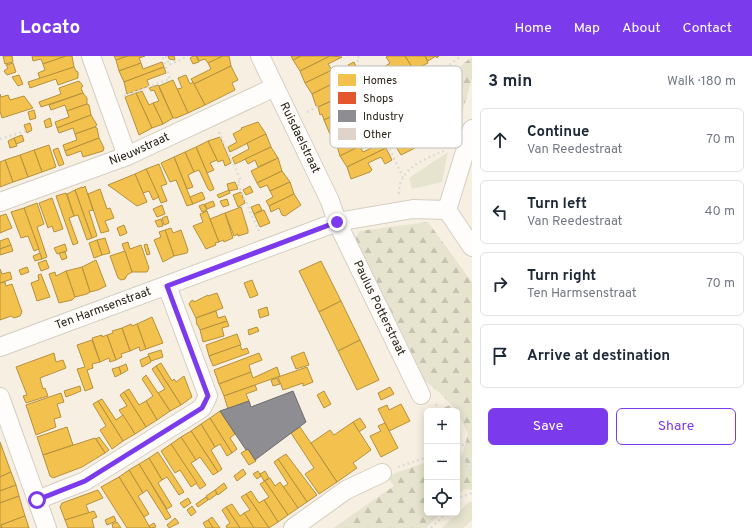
<!DOCTYPE html>
<meta charset="utf-8">
<style>
:root{--surface:#fff;--page:#f2f2f3;--text:#1f2937;--muted:#747a83;--line:#e0e1e3;--accent:#7c3aed}
body{margin:0;font-family:Overpass,sans-serif;background:var(--page);color:var(--text)}
.controls{position:absolute;right:12px;bottom:12px;display:grid;overflow:hidden;border-radius:6px;box-shadow:0 2px 10px #0003}
.controls button{width:36px;height:36px;display:grid;place-items:center;padding:0;border:0;border-bottom:1px solid var(--line);background:var(--surface);color:var(--text);font:20px sans-serif}
.stop{position:absolute;width:12px;height:12px;margin:-9px;border:3px solid #7c3aed;border-radius:50%;background:#fff}
.stop.end{background:#7c3aed;border-color:#fff;box-shadow:0 1px 4px #0008}
.list{margin:0;padding:0;list-style:none}
h2{display:flex;justify-content:space-between;align-items:center;height:52px;margin:0;padding:0 16px;font-size:17px}
h2 small{font-size:13px;font-weight:400;color:var(--muted)}
.list li{display:grid;grid-template-columns:26px 1fr auto;gap:12px;align-items:center;box-sizing:border-box;height:64px;margin:0 8px 8px;padding:0 8px;border:1px solid var(--line);border-radius:6px}
.list b{display:block;font-size:15px;white-space:nowrap}
.list p{margin:0;font-size:13px;white-space:nowrap;color:var(--muted)}
.list em{font-size:13px;font-style:normal;color:var(--muted)}
.actions{display:flex;gap:8px;padding:12px 16px}
.actions a{flex:1;padding:9px 0;border:1px solid var(--accent);border-radius:6px;text-align:center;font-size:14px;color:var(--accent)}
.actions .main{background:var(--accent);color:#fff}
.icon{flex:none;width:22px;height:22px;fill:none;stroke:currentColor;stroke-width:2;stroke-linecap:round;stroke-linejoin:round}
.map{position:relative;flex:none;width:472px;height:472px;overflow:hidden}
header{display:flex;align-items:center;gap:24px;box-sizing:border-box;height:56px;padding:0 20px;background:var(--accent);color:#fff}
header strong{font-size:19px}
nav{display:flex;gap:22px;margin-inline-start:auto;font-size:14px}
main{display:flex}
aside{flex:1;background:var(--surface)}
.map>svg:first-child{display:block}
</style>
<header>
<strong>Locato</strong>
<nav><a>Home</a><a>Map</a><a>About</a><a>Contact</a></nav>
</header>
<main>
<div class="map">
<svg width="472" height="472" viewBox="0 0 472 472">
<defs>
<pattern id="forest-firs" width="22" height="20" patternUnits="userSpaceOnUse"><rect width="22" height="20" fill="#e6e4ce"/><path d="M5 1l3.5 6h-7zM16 11l3.5 6h-7z" fill="#c5c3b0"/></pattern>
</defs>
<rect width="100%" height="100%" fill="#f7f0e2"/>
<g fill="#e6e4ce">
<path d="M448,96L442,126L412,133L409,122Z"/>
<path d="M469,446H472V464L463,472H442Z"/>
</g>
<g fill="url(#forest-firs)">
<path d="M472,1V23L460,64H457L441,40L443,23Z"/>
<path d="M428,166L472,226V434L465,433L457,440V400L462,399L468,378L457,355L439,336L416,318L351,186L360,175Z"/>
<path d="M427,406V457H441L426,472H333L394,430L387,420Z"/>
</g>
<g fill="#f2c14e" stroke="#b5913e">
<path d="M3,0H12L13,6L5,8Z"/>
<path d="M32,0H66L43,8L41,3L33,5Z"/>
<path d="M66,0H72L74,11L40,23L38,17L45,14L43,8Z"/>
<path d="M114,0H128L116,4Z"/>
<path d="M128,0H145L139,2L141,7L119,15L116,4Z"/>
<path d="M168,0H174L175,4L169,3Z"/>
<path d="M193,0H196L199,6L193,8L190,2Z"/>
<path d="M197,0H223L208,7L205,3L199,5Z"/>
<path d="M223,0H229L231,10L194,28L191,23L211,13L208,7Z"/>
<path d="M291,0H301L293,4Z"/>
<path d="M301,0H330L300,15L293,4Z"/>
<path d="M330,0L342,1L328,8L332,14L305,27L300,15Z"/>
<path d="M388,0H405L414,14V17L400,24L411,40L403,44L405,48L396,53L384,33L366,41L363,25L390,7L386,1Z"/>
<path d="M405,0H425L428,7L414,14Z"/>
<path d="M425,0H439L437,2L436,0L428,5Z"/>
<path d="M162,6L164,11L124,26L119,15L141,7L143,13Z"/>
<path d="M354,6L358,15L352,18L348,9Z"/>
<path d="M13,7L16,16L7,19L4,15L8,12L6,9Z"/>
<path d="M231,10L238,24L232,27L235,34L205,49L194,28Z"/>
<path d="M74,11L76,15L78,16V22L58,29L56,23L30,32L28,26Z"/>
<path d="M164,11L166,17L147,24L149,30L127,38L124,26Z"/>
<path d="M332,14L337,25L344,22L312,38L305,27Z"/>
<path d="M19,19L23,28L18,30L12,21Z"/>
<path d="M186,19L190,28L193,26L205,49L188,57L177,33L182,32L178,22Z"/>
<path d="M344,22L346,27L333,34L337,42L318,51L316,50L312,38Z"/>
<path d="M173,24L188,57L176,62H173L159,30Z"/>
<path d="M79,25L83,30L81,32L83,37L41,51L39,46L61,38L59,32Z"/>
<path d="M158,29L173,62L163,68L153,47L159,45L154,34L151,35L149,32Z"/>
<path d="M142,35L149,49L153,47L163,68L152,72L136,37Z"/>
<path d="M83,37L87,42V48L67,55L65,49L51,54L49,49Z"/>
<path d="M136,37L152,72L139,79L125,41Z"/>
<path d="M0,38L1,41L8,39L10,44L24,40L33,52L2,62L0,55Z"/>
<path d="M343,40L349,52L324,64L322,58L320,59L318,51Z"/>
<path d="M364,45L366,51L346,61L349,67L329,76L324,64Z"/>
<path d="M87,48L89,49L91,59L57,72L55,66L69,61L67,55Z"/>
<path d="M34,54L36,62L30,64L28,56Z"/>
<path d="M91,59L97,69L95,71L75,78L73,72L59,77L57,72Z"/>
<path d="M50,62L52,70L46,72L44,65Z"/>
<path d="M258,66L266,78L230,96L228,91L237,86L233,78L242,73L241,72Z"/>
<path d="M30,67L32,74L27,77L24,69Z"/>
<path d="M349,67L352,73L363,68L365,73L336,87L329,76Z"/>
<path d="M95,71L97,72L99,82L65,95L63,89L77,84L75,78Z"/>
<path d="M407,72L417,89L414,91L415,92L401,99L390,81Z"/>
<path d="M362,75L364,80L357,84L360,90L340,100L336,87Z"/>
<path d="M266,78L271,91L235,108L232,102L249,93L247,87Z"/>
<path d="M22,79L24,85L16,88L14,82Z"/>
<path d="M220,81L231,107L225,110L223,104L218,106L208,85Z"/>
<path d="M14,82L17,90L10,92L8,85Z"/>
<path d="M99,82L104,92L103,95L83,101L81,95L67,100L65,95Z"/>
<path d="M208,85L217,104L210,107L214,114L207,117L196,91Z"/>
<path d="M384,86L386,92L347,111L340,100L360,90L363,96Z"/>
<path d="M49,89L56,111L42,116L34,94Z"/>
<path d="M196,91L214,133L210,135L208,133L199,114L194,116L185,96Z"/>
<path d="M271,91L278,102L258,111L255,104L248,108L245,103Z"/>
<path d="M58,92L64,108L59,110L53,94Z"/>
<path d="M386,92L392,104L385,108L381,101L368,107L372,114L370,116L351,123L347,111Z"/>
<path d="M34,94L42,116L28,121L20,99Z"/>
<path d="M185,96L194,116L188,119L193,131L187,133L174,101Z"/>
<path d="M20,99L28,121L13,126L5,104Z"/>
<path d="M174,101L190,141L193,148L187,150L176,124L170,126L161,107Z"/>
<path d="M278,102L282,115L257,127L251,115Z"/>
<path d="M5,104L13,126L0,131V106Z"/>
<path d="M159,108L167,128L161,130L167,145L161,147L146,113Z"/>
<path d="M146,113L159,141L153,144L149,135L143,137L135,118Z"/>
<path d="M282,115L290,126L270,135L267,129L260,132L257,127Z"/>
<path d="M135,118L147,146L137,150L108,129Z"/>
<path d="M235,126L238,133L229,135L227,128Z"/>
<path d="M290,126L294,138L269,150L266,145L273,141L270,135Z"/>
<path d="M85,130L93,154L89,155L97,180L92,182L75,134L82,131L83,132Z"/>
<path d="M250,130L253,136L246,139L243,134Z"/>
<path d="M100,133L107,153L110,152L114,162L105,165L109,175L101,177L88,138Z"/>
<path d="M75,134L92,182L87,184L78,159L74,160L67,138Z"/>
<path d="M229,134L230,137L219,142L217,139Z"/>
<path d="M202,136L205,143L193,148L190,141Z"/>
<path d="M241,136L245,147L238,151L233,139Z"/>
<path d="M66,137L74,160L69,162L78,187L73,189L56,140Z"/>
<path d="M294,138L301,149L285,160L282,159L279,152L271,156L269,150Z"/>
<path d="M52,142L63,173L54,176L52,170L48,172L39,147Z"/>
<path d="M227,143L229,149L223,151L220,145Z"/>
<path d="M213,145L215,150L207,153L205,148Z"/>
<path d="M37,147L44,168L37,171L47,201L42,203L24,152Z"/>
<path d="M204,148L207,154L202,156L199,150Z"/>
<path d="M259,148L262,154L254,158L251,151Z"/>
<path d="M162,149L165,158L157,161L153,153Z"/>
<path d="M241,151L248,174V177L238,180V178L234,180L225,157Z"/>
<path d="M24,152L39,193L34,195L28,180L21,182L11,156Z"/>
<path d="M264,154L270,167L260,171L254,158Z"/>
<path d="M207,155L219,186L215,187L216,189L206,193L193,170L203,166L200,158Z"/>
<path d="M225,157L233,182L224,186L223,184L219,186L210,163Z"/>
<path d="M6,158L12,172L0,177V160Z"/>
<path d="M167,160L169,167L164,169L162,162Z"/>
<path d="M161,163L163,170L158,171L155,165Z"/>
<path d="M124,169L127,177L120,180L117,172Z"/>
<path d="M171,172L173,177L181,174L188,194L187,197L174,200L165,174Z"/>
<path d="M165,174L174,200L163,206L154,184L161,181L159,176Z"/>
<path d="M8,182L11,189L0,193V185Z"/>
<path d="M105,182L110,197L102,199L97,184Z"/>
<path d="M97,184L102,199L94,202L89,187Z"/>
<path d="M128,186L130,193L141,189L149,212L147,216H132L122,188Z"/>
<path d="M65,188L67,195L57,198L54,192Z"/>
<path d="M147,188L150,198L147,199L144,189Z"/>
<path d="M11,189L13,195L0,199V193Z"/>
<path d="M125,195L132,216L127,219L125,223L121,224L118,222L110,200Z"/>
<path d="M65,196L67,202L62,204L59,197Z"/>
<path d="M40,197L42,203L35,205L33,200Z"/>
<path d="M46,204L49,212L41,215L38,207Z"/>
<path d="M96,204L106,230L98,234L90,236L82,211Z"/>
<path d="M321,205L341,245L319,256L299,215Z"/>
<path d="M27,211L29,216L21,219L19,214Z"/>
<path d="M82,211L90,236L87,238L75,241L66,215Z"/>
<path d="M0,213L2,218L10,216L12,223L0,227Z"/>
<path d="M66,215L75,241L72,244L59,247L49,218L55,216L56,220Z"/>
<path d="M41,218L50,241L37,245L31,227L39,224L38,219Z"/>
<path d="M252,224L258,239L250,242L244,227Z"/>
<path d="M5,226L6,230L12,228L22,256L20,260L14,262L11,260L0,264V227Z"/>
<path d="M217,237L223,252L196,262L189,248L191,245L193,244L194,246L208,239V240Z"/>
<path d="M341,245L360,284L338,295L319,256Z"/>
<path d="M267,251L269,259L260,262L258,254Z"/>
<path d="M216,255L218,262L225,260L227,265L200,274L198,269H197L196,262Z"/>
<path d="M152,261L163,287L146,293L137,268Z"/>
<path d="M227,265L229,270L222,272L224,280L203,286L200,274Z"/>
<path d="M131,268L132,270L137,268L146,293L140,295L139,291L130,295L122,272Z"/>
<path d="M257,271L259,275L249,279L248,274Z"/>
<path d="M122,272L130,295L121,298L122,301L116,304L107,279L113,277L112,275Z"/>
<path d="M237,278L241,289L209,300L206,289Z"/>
<path d="M102,279V281L107,279L116,304L110,306L109,302L100,306L92,282Z"/>
<path d="M92,284L100,306L92,308L93,312L87,314L93,332L85,335L77,313L85,311L77,289Z"/>
<path d="M360,284L379,324L357,334L338,295Z"/>
<path d="M240,289L242,294L247,292L249,297L213,310L209,300Z"/>
<path d="M161,294L163,301L151,305L148,298Z"/>
<path d="M304,296L309,309L296,313L291,301Z"/>
<path d="M54,297L56,306L63,304L66,312L40,322L43,333L45,332L48,340L26,347L23,340L27,339L16,311Z"/>
<path d="M259,297L262,304L249,309L251,316L219,328L214,314Z"/>
<path d="M149,300L151,306L142,311L140,304Z"/>
<path d="M161,307L172,325L174,323L176,326L184,320L192,341L181,349L156,310Z"/>
<path d="M126,308L128,314L121,318L119,311Z"/>
<path d="M156,310L181,349L170,355L158,337L165,333L152,313Z"/>
<path d="M119,311L121,318L115,321L112,313Z"/>
<path d="M277,311L280,320L224,340L219,328L251,316L253,322Z"/>
<path d="M307,311L313,326L303,330V327L283,334L278,321Z"/>
<path d="M146,319L170,355L157,364L146,345L153,340L142,323Z"/>
<path d="M277,322L280,328L273,330L271,324Z"/>
<path d="M255,329L257,334L246,338L249,345L228,353L224,340Z"/>
<path d="M80,330L81,335L66,341L64,335Z"/>
<path d="M390,331L394,338L381,344L378,337Z"/>
<path d="M129,333L139,349L146,345L157,364L146,371L124,336Z"/>
<path d="M324,335L331,348L324,352L317,339Z"/>
<path d="M124,336L146,371L135,378L119,354L127,350L120,339Z"/>
<path d="M61,337L64,346L57,348L61,361L54,363L56,371L36,379L26,349Z"/>
<path d="M102,343L116,364L123,359L135,378L123,385L98,345Z"/>
<path d="M98,345L123,385L112,393L100,374L106,370L93,348Z"/>
<path d="M401,348L410,365L389,375L378,353L387,349L389,354Z"/>
<path d="M220,355L235,378L230,382L237,393L232,397L210,362Z"/>
<path d="M210,362L232,397L227,400L220,388L215,391L201,368Z"/>
<path d="M360,362L366,371L359,376L353,366Z"/>
<path d="M353,366L371,394L353,407L357,412L337,426L311,387L330,374L334,379Z"/>
<path d="M385,367L398,392L381,401L370,380L381,375L378,370Z"/>
<path d="M201,368L215,391L211,394L222,413L218,416L191,375Z"/>
<path d="M67,371L73,389L43,399L37,381Z"/>
<path d="M300,371L337,426L319,438L305,418L314,412L291,377Z"/>
<path d="M191,375L218,416L213,419L200,401L196,404L181,381Z"/>
<path d="M99,381L109,394L105,397L96,383Z"/>
<path d="M181,381L196,404L191,407L206,429L200,433L171,388Z"/>
<path d="M95,382L105,397L82,411L53,422L50,420L43,399Z"/>
<path d="M0,386L11,416L0,421Z"/>
<path d="M171,388L197,427L191,431L180,414L175,417L161,395Z"/>
<path d="M248,393L256,405L249,409L241,397Z"/>
<path d="M158,396L184,436L179,439L167,421L162,424L149,402Z"/>
<path d="M286,398L317,439L307,446L278,403Z"/>
<path d="M149,402L162,424L158,427L172,450L167,453L139,408Z"/>
<path d="M278,403L307,446L298,452L283,431L288,428L274,406Z"/>
<path d="M139,408L171,461L166,464L147,434L143,437L129,414Z"/>
<path d="M243,413L246,418L237,425L234,420Z"/>
<path d="M129,414L143,437L138,440L149,458L144,461L119,421Z"/>
<path d="M258,415L261,420L257,423L253,418Z"/>
<path d="M265,415L269,422L264,425L260,418Z"/>
<path d="M11,416L16,429L0,435V421Z"/>
<path d="M119,421L144,461L150,472H127L101,431Z"/>
<path d="M270,422L275,430L280,426L298,452L288,459L265,425Z"/>
<path d="M265,425L288,459L278,466L264,444L269,441L260,428Z"/>
<path d="M224,427L227,432L218,439L215,434Z"/>
<path d="M16,429L19,440L0,447V435Z"/>
<path d="M98,434L103,442L86,449L89,457L65,464L60,451L62,447Z"/>
<path d="M215,434L217,438L209,444L206,440Z"/>
<path d="M251,435L259,447L264,444L278,466L269,472L246,438Z"/>
<path d="M246,438L269,472H254L244,457L250,454L241,441Z"/>
<path d="M19,440L25,460L1,469L2,472H0V447Z"/>
<path d="M206,441L208,444L198,451L196,448Z"/>
<path d="M188,442L191,447L184,452L180,447Z"/>
<path d="M232,448L240,460L244,457L254,472H240L226,451Z"/>
<path d="M192,450L196,456L191,460L187,454Z"/>
<path d="M226,451L240,472H227L226,470L230,467L222,454Z"/>
<path d="M94,455L97,461L92,463L94,472H68L65,464Z"/>
<path d="M25,460L29,472H2L1,469Z"/>
<path d="M114,460L116,465L107,469L105,464Z"/>
<path d="M212,461L220,472H213L208,464Z"/>
<path d="M175,462L179,467L169,472L167,469Z"/>
<path d="M208,464L213,472H206L203,467Z"/>
<path d="M117,466L121,472H113L112,468Z"/>
<path d="M154,467L156,471L151,472L149,470Z"/>
</g>
<path fill="#8d8d92" stroke="#6f6d6d" d="M293,335L306,366L255,404L248,393L246,394L220,355L249,345L251,351Z"/>
<path fill="#dfd3ca" stroke="#c3b9b1" d="M449,350L452,355H444L443,353Z"/>
<g fill="none" stroke-linecap="round" stroke-linejoin="round">
<g stroke="#d5cec2" stroke-width="20">
<g id="minor">
<path d="M91,0L127,100"/>
<path id="s1" d="M260,0L330,145L337,166L421,339"/>
<path id="s2" d="M0,146L127,100L275,31"/>
<path d="M447,154L472,191"/>
<path id="s3" d="M0,291L337,166L413,153L447,154L472,73"/>
<path d="M0,341L47,472"/>
<path d="M37,444L85,425L202,352L208,340L167,230"/>
<path d="M293,472L346,434L382,417"/>
</g>
</g>
<g stroke="#dedcd7" stroke-width="2.5" stroke-dasharray="2 3" stroke-linecap="butt">
<path d="M166,0L169,9L188,0"/>
<path d="M359,0L357,2L365,42L403,121"/>
<path d="M124,40L170,23L162,0"/>
<path d="M337,42L363,30"/>
<path d="M307,56L318,51"/>
<path d="M456,68L431,34L435,20L461,0"/>
<path d="M219,76L241,125L237,126L259,175"/>
<path d="M0,83L26,75"/>
<path d="M399,138C398,112 425,103 446,94"/>
<path d="M436,348L439,355"/>
<path d="M457,391L472,386"/>
<path d="M457,392L472,419"/>
<path d="M398,411L427,401"/>
<path d="M457,445L461,441L472,437"/>
<path d="M431,472L446,457"/>
</g>
<use href="#minor" stroke="#fefdfb" stroke-width="18"/>
</g>
<g fill="none" stroke-linecap="round" stroke-linejoin="round">
<path stroke="#7c3aed" stroke-width="5" d="M37,444L85,425L202,352L208,340L167,230L337,166"/>
</g>
<g text-anchor="middle" dominant-baseline="central" stroke-width="4" stroke-linejoin="round" paint-order="stroke">
<g font-size="12" fill="#282217" stroke="#fff">
<text stroke="none"><textPath href="#s1" startOffset="91">Ruisdaelstraat</textPath></text>
<text stroke="none"><textPath href="#s2" startOffset="149">Nieuwstraat</textPath></text>
<text stroke="none"><textPath href="#s1" startOffset="279">Paulus Potterstraat</textPath></text>
<text stroke="none"><textPath href="#s3" startOffset="110">Ten Harmsenstraat</textPath></text>
</g>
</g>
<rect x="330" y="10" width="132" height="82" rx="6" fill="#fff" stroke="#bebdb9" stroke-width="1"/>
<rect x="338" y="18" width="18" height="12" fill="#f2c14e"/>
<rect x="338" y="36" width="18" height="12" fill="#e4572e"/>
<rect x="338" y="54" width="18" height="12" fill="#8d8d92"/>
<rect x="338" y="72" width="18" height="12" fill="#dfd3ca"/>
<g font-size="11" fill="#282217">
<text x="363" y="28">Homes</text>
<text x="363" y="46">Shops</text>
<text x="363" y="64">Industry</text>
<text x="363" y="82">Other</text>
</g>
</svg>
<div class="controls">
<button>+</button>
<button>−</button>
<button><svg class="icon" aria-label="locate" viewBox="0 0 24 24"><circle cx="12" cy="12" r="6"/><path d="M12 2v4M12 18v4M2 12h4M18 12h4"/></svg></button>
</div>
<div class="stop" style="left:37px;top:444px"></div>
<div class="stop end" style="left:337px;top:166px"></div>
</div>
<aside>
<h2>3 min<small>Walk · 180 m</small></h2>
<ul class="list">
<li><svg class="icon" aria-label="ahead" viewBox="0 0 24 24"><path d="M12 20V5M6 11l6-6 6 6"/></svg><div><b>Continue</b><p>Van Reedestraat</p></div><em>70 m</em></li>
<li><svg class="icon" aria-label="left" viewBox="0 0 24 24"><path d="M17 20v-9H6M10 6l-5 5 5 5"/></svg><div><b>Turn left</b><p>Van Reedestraat</p></div><em>40 m</em></li>
<li><svg class="icon" aria-label="right" viewBox="0 0 24 24"><path d="M7 20v-9h11M14 6l5 5-5 5"/></svg><div><b>Turn right</b><p>Ten Harmsenstraat</p></div><em>70 m</em></li>
<li><svg class="icon" aria-label="arrive" viewBox="0 0 24 24"><path d="M6 21V4h12l-3 4 3 4H6"/></svg><div><b>Arrive at destination</b></div></li>
</ul>
<div class="actions"><a class="main">Save</a><a>Share</a></div>
</aside>
</main>
